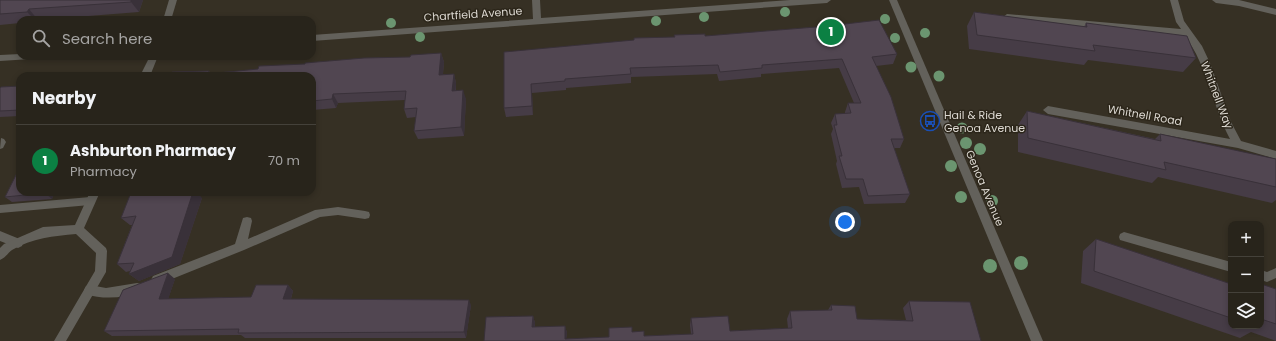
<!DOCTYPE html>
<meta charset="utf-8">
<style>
:root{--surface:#28241b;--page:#343028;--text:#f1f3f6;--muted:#a5a4a3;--line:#44413a;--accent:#0b8043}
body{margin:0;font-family:Poppins,sans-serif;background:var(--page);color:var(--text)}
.controls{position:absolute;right:12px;bottom:12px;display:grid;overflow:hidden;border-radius:8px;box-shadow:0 2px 6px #0003}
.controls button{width:36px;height:36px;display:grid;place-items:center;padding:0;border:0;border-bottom:1px solid var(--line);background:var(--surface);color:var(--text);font:20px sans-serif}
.you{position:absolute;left:845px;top:222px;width:14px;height:14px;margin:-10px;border:3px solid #fff;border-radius:50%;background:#1a73e8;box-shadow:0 0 0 6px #1a73e833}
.badge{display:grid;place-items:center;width:26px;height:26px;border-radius:50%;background:var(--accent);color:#fff;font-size:13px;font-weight:700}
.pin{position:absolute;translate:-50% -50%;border:2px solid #fff;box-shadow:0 1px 4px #0006}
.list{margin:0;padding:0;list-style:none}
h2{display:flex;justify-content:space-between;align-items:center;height:52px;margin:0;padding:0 16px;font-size:17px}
h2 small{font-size:13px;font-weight:400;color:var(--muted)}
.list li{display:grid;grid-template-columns:26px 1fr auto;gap:12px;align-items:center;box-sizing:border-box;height:72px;padding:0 16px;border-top:1px solid var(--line)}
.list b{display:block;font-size:15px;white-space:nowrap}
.list p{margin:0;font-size:13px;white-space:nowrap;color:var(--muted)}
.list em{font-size:13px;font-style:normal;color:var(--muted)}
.icon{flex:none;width:22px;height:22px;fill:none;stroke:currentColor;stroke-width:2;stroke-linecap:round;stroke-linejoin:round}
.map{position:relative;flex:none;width:1276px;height:341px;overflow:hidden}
.search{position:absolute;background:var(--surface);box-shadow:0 2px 6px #0003;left:16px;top:16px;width:300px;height:44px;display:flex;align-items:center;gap:10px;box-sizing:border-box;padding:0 14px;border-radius:12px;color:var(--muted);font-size:15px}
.panel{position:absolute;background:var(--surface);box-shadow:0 2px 6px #0003;left:16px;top:72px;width:300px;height:124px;border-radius:12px}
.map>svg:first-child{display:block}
</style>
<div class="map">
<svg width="1276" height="341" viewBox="0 0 1276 341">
<rect width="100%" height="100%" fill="#363024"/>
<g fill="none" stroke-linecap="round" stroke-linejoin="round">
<g fill="#63615b" fill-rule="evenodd">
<path d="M1212,0H1239L1276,9V15L1239,6L1216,3Z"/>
<path d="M1,138L4,139L6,142L3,148L0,149Z"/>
<path d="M90,197L94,198L95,201L94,204L90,205L0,213V205Z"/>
<path d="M338,207L365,211L369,212L370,215L369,218L365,219L338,215L320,217L244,250L157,285L153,284L151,280L153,276L235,244L243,218L247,217L251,218L252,221L248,239L315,210Z"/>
<path d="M0,231L22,240L23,243L22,246L18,248L0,241Z"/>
<path d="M137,283L141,284L143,288L141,292C124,298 103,300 86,294L84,290L86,286L90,285L106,288Z"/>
</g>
<g fill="#63615b" fill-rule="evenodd">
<path d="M169,0H177L171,20H163Z"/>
<path d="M532,0H540L541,18L790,0H831L827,3L312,41V35L533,19Z"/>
<path d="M889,0H897L1043,341H1031Z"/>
<path d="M1170,0H1178L1184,21L1202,46L1210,63L1231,122L1241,141L1276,151V159L1238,148L1048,114L1043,110L1048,106L1230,139C1212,105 1208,67 1185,36L1007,20L1003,17L1007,14L1181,29L1176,22Z"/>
<path d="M20,54V56H35L31,59L0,61V55Z"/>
<path d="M150,56H158L150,76H140Z"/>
<path d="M90,192H100L84,228L106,248L107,251L106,272L66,341H54L95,271L96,253L76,234C54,236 32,238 12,250C8,253 5,258 0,260V248L4,244L43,227L75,225Z"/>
<path d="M1124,232L1231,262V272L1120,240L1119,237L1120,234Z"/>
<path d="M1276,268V278L1267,282L1261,280V270L1267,272Z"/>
</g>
</g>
<g fill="#6b9570">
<circle cx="785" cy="12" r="5"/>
<circle cx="704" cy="17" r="5"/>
<circle cx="885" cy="19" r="5"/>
<circle cx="656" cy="21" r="5"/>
<circle cx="391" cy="23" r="5"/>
<circle cx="925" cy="33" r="5"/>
<circle cx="420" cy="37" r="5"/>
<circle cx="895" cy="38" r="5"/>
<circle cx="911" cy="67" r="5.5"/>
<circle cx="939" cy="76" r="5.5"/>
<circle cx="962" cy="128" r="5.5"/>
<circle cx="966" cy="143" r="6"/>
<circle cx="980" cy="149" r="6"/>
<circle cx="951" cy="166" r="6"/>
<circle cx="961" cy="197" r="6"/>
<circle cx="992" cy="201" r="6"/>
<circle cx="1021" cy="263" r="7"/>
<circle cx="990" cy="266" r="7"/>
</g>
<g fill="#463c46">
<path d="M0,0H143L139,12L38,20H20V23L0,25Z"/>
<path d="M974,12L1084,27L1086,23L1196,58L1183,72L1088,60L1084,65L969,49L967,26Z"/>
<path d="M674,35L705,36L897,54L893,64L876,66L904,139L900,148H894L910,194L905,203L864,204L859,187L842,188L836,164L837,161L831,134L833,129L831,123L835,114H845V112L848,103H854L839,68L761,74V77L719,81L717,74L631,77V83L566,88V90L532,93L533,115L506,117L504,108V52L674,37Z"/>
<path d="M441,53L444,62L443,74H454L456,83V91L466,99L464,136L418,139L414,131L416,117L407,118L404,109L405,100L338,103L336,108L312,110V76H170L209,71L211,74L305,64L410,57Z"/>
<path d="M20,86V116L0,117V88Z"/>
<path d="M1027,111L1155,139L1160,134L1276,159V200L1272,203L1158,177L1152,183L1018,152V125Z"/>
<path d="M20,192H55L52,199L12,202L5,197Z"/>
<path d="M202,198L180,264L139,281L129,274L130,271L126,272L117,264L132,225H130L121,218Z"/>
<path d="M1096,239L1231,284V326H1261V284L1276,289V341L1251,332L1240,338L1081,283L1083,251Z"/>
<path d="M175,279L168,299L251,297L288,285L293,291L291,299L471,305L466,338H245L241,335L112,336L104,331Z"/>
<path d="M909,301L981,341H484L533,316L535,323V327L565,326L567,333L566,339L609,337L632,332L644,336L691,334L690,325L691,318L730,331L788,328L787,319L790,311L828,310L831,305L857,319L906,320L903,308Z"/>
</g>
<g fill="#393139">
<path d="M131,0H143L139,12L131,2Z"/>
<path d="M29,9L38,20H35L27,12Z"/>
<path d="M441,53L444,62L442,84L439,75Z"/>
<path d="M454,74L456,83L455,100L452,91Z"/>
<path d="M531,84L532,93L533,115L532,106Z"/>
<path d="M463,90L466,99L464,136L461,127Z"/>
<path d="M333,94L338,103L336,108L332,99Z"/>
<path d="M46,192H55L52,199L45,193Z"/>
<path d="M193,192H197L202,198L180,264L139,281L129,274Z"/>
<path d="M168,273L175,279L166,305L159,299Z"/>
<path d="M288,285L293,291L289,305L283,299Z"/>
<path d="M469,300L471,305L466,338L464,332Z"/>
<path d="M533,316L535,323L534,334L532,327Z"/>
<path d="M565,326L567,333L566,341L565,339Z"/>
</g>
<g fill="#514651" stroke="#393139">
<path d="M0,0H131V2L29,9L27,12L0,14Z"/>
<path d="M974,12L1087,27L1086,23L1187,36L1196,58L1093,45L1095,51L977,35Z"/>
<path d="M879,20L897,54L872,57L891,97L904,139H891L910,194L868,196L863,179H846L839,156H842L834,125H837L835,114L851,113L848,103H861L842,59L762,65V68L720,72L718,65L630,68L631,74L565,79V81L531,84L532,106L504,108V52L634,40V38L675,37L674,35L705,34V36L828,26Z"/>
<path d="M441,53L439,75L454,74L452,91L463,90L461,127L414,131L417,108L404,109L406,91L333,94L332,99L312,101V76H170L172,72L209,71L207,74L258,69L259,66L305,64V63L364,58L410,57L411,55Z"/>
<path d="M20,86V110L0,111V88L1,87Z"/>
<path d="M1027,111L1161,141L1160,134L1276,159V187L1164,162L1166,170L1028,138Z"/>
<path d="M20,167V192H46L45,193L5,197Z"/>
<path d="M164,192H193L172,257L129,274L134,263L117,264L136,216L121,218L130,195Z"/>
<path d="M1096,239L1231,284V318L1094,271Z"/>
<path d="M168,273L159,299L251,297L256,285H288L283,299L469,300L464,332L238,333L239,329L104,331L123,290Z"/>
<path d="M1261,284L1276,289V324L1261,319Z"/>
<path d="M909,301L970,302L981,341H484L486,317L533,316L532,327L565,326V339L609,337V328L632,327V332L644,331V336L693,334L691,318L728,316L730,331L792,328L790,311L832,310L831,305L855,306L857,319L913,321Z"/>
</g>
<defs>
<g id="bus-ring" transform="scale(1)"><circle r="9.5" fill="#2c261a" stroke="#1a4fb4" stroke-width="1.5"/><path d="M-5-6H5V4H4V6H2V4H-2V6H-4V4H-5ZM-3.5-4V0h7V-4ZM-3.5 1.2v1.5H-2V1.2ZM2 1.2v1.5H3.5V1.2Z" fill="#1a4fb4"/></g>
</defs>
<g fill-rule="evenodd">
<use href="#bus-ring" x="930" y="121"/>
</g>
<g text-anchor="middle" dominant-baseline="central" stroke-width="3" stroke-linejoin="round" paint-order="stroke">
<g font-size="11" fill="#dcd8d1" stroke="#2c261a">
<text transform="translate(473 14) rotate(-4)">Chartfield Avenue</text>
<text transform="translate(1217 95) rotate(69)">Whitnell Way</text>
<text transform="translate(1145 115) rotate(10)">Whitnell Road</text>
<text transform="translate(985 188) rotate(67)">Genoa Avenue</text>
</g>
<g font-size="11" fill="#dcd8d1" stroke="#2c261a" text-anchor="start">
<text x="944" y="115">Hail &amp; Ride<tspan x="944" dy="13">Genoa Avenue</tspan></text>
</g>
</g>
</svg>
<div class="controls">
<button>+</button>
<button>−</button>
<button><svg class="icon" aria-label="layers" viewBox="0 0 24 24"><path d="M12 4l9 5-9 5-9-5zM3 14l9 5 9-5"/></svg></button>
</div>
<div class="you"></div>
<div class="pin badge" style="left:831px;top:32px">1</div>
<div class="search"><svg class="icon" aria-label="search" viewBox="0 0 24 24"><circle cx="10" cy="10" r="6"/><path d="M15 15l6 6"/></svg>Search here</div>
<section class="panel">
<h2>Nearby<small></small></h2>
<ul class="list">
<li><span class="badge">1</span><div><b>Ashburton Pharmacy</b><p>Pharmacy</p></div><em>70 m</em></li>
</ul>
</section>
</div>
